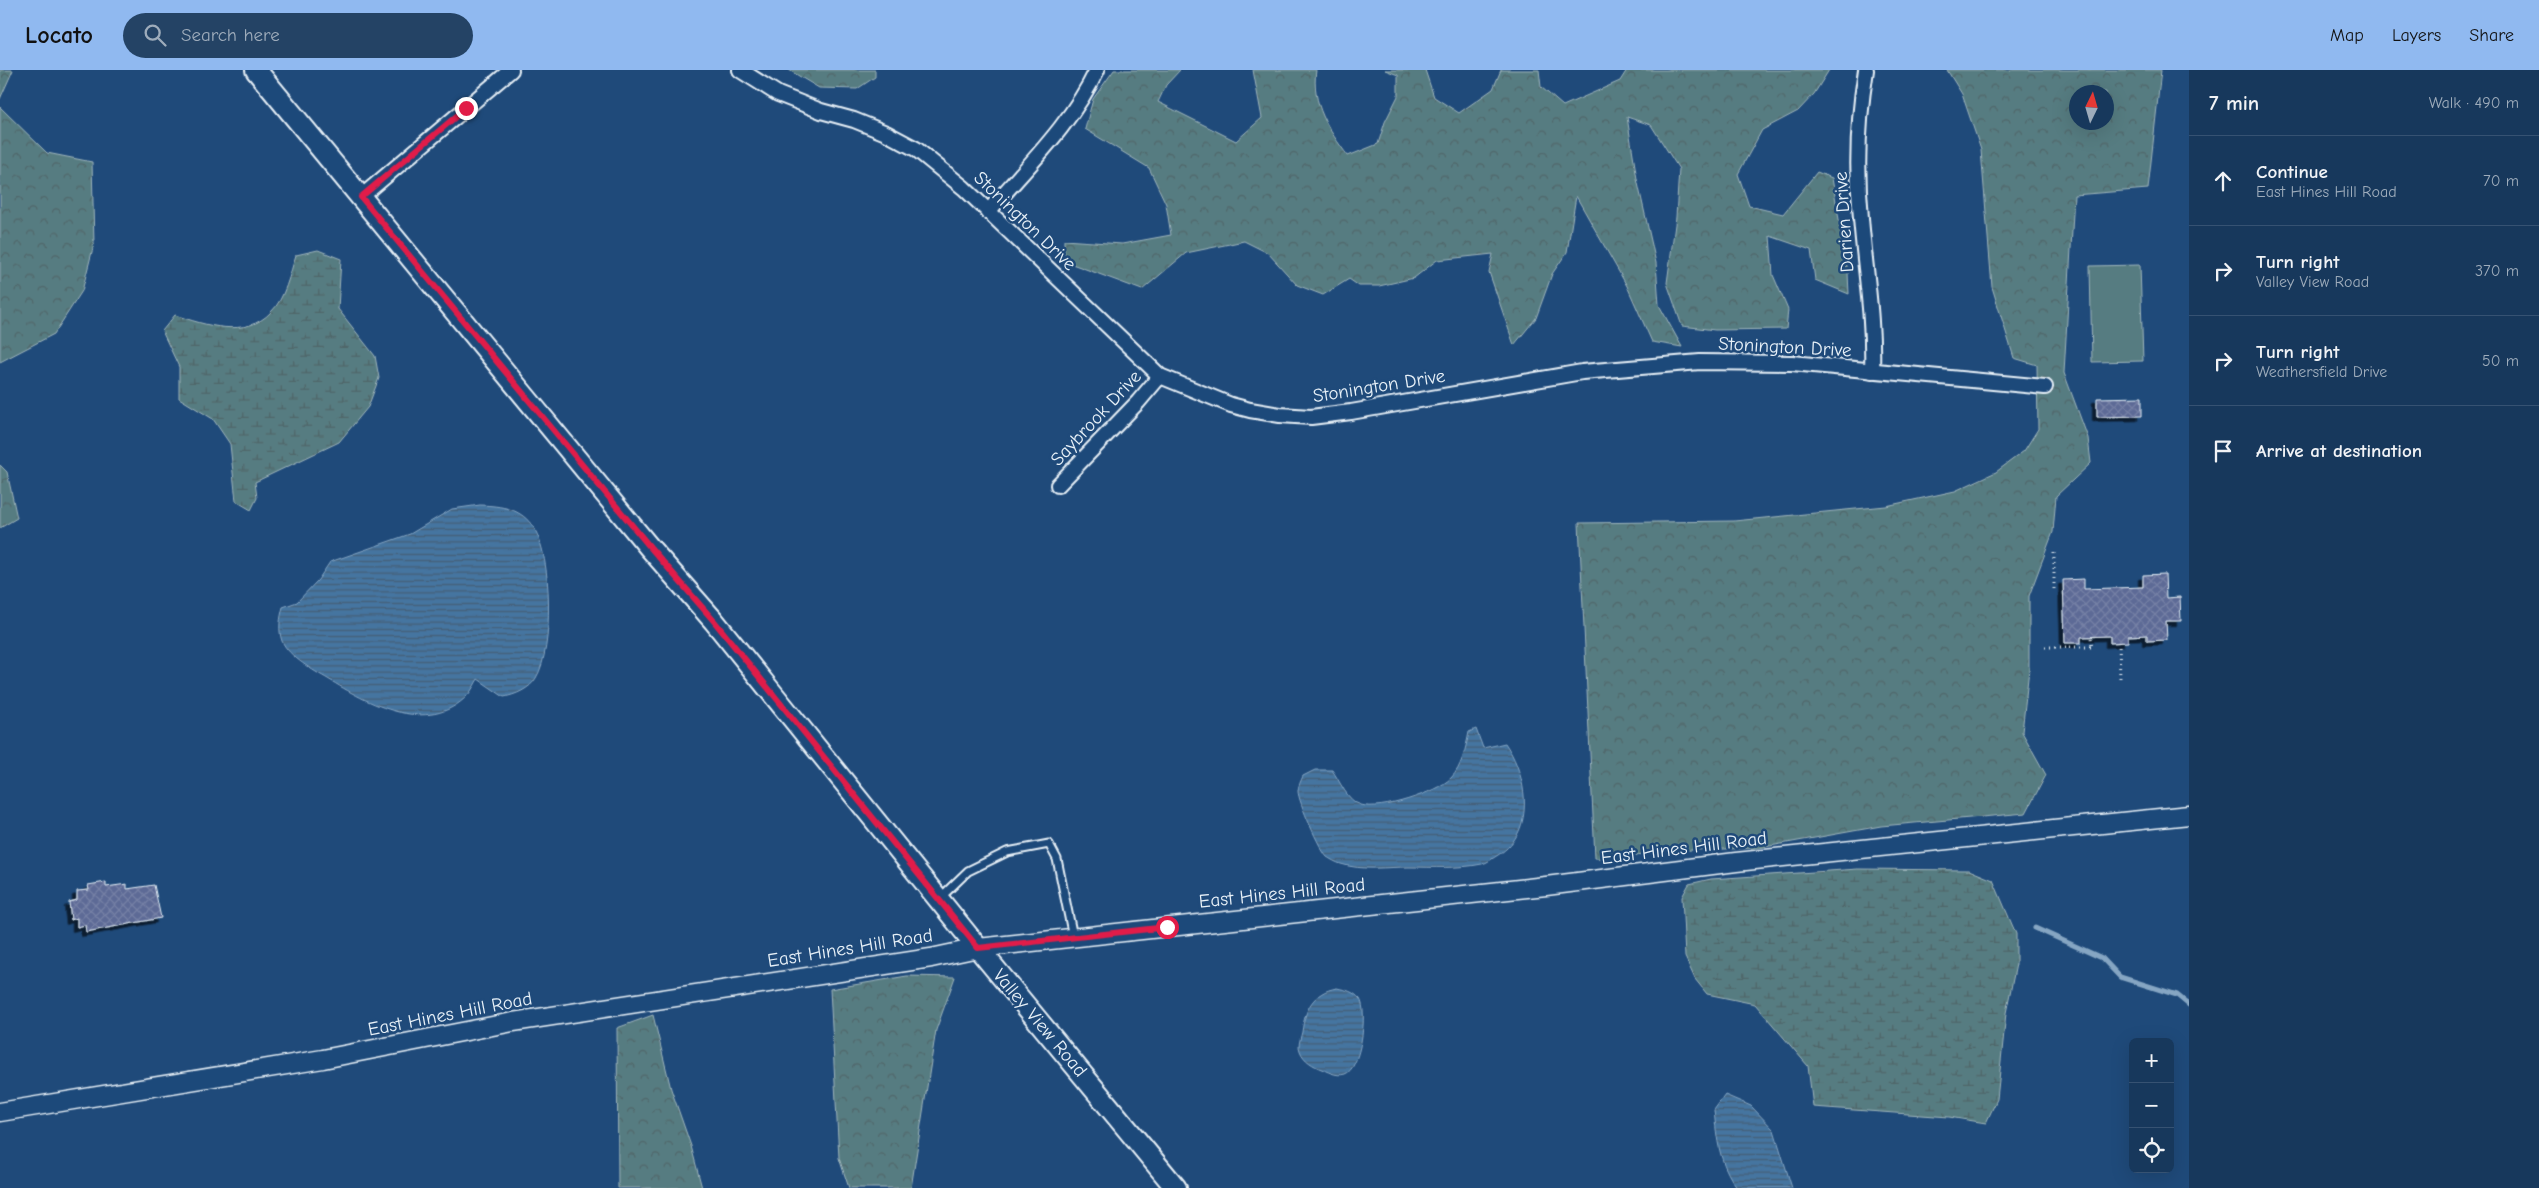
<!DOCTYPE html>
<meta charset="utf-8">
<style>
:root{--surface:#17385c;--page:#244365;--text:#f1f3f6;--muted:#9eacbb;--line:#365272;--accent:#90b9f0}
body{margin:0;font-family:"Comic Neue",sans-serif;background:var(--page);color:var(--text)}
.controls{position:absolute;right:15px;bottom:15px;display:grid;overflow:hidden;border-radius:8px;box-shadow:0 5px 20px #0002}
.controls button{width:45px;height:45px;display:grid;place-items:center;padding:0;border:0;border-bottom:1px solid var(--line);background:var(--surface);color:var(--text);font:25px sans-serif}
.compass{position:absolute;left:2069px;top:15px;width:45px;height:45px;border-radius:50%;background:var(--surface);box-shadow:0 5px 20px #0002;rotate:5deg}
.stop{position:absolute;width:15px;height:15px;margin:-11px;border:4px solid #e11d48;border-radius:50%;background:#fff}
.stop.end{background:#e11d48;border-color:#fff;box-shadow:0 1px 5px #0008}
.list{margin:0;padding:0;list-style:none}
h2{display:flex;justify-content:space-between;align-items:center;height:65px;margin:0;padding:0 20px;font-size:21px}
h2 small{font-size:16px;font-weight:400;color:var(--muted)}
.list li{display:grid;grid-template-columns:32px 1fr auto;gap:15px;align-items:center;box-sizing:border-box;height:90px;padding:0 20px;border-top:1px solid var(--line)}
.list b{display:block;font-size:19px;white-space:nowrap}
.list p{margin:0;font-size:16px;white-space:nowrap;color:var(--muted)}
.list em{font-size:16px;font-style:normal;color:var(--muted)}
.icon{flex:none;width:28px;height:28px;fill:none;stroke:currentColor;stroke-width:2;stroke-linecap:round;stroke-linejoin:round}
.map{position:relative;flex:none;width:2189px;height:1118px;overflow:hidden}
header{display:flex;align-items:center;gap:30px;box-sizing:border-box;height:70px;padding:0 25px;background:var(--accent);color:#111}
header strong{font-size:24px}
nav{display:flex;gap:28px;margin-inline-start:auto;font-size:18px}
.search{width:350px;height:45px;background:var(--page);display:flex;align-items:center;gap:12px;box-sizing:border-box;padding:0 18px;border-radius:28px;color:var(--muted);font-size:19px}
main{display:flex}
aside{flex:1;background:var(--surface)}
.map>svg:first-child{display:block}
</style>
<header>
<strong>Locato</strong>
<div class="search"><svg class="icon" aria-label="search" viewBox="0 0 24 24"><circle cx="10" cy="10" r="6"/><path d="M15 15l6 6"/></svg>Search here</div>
<nav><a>Map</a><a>Layers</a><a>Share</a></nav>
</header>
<main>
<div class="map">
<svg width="2189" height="1118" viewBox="0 0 2189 1118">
<defs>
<pattern id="forest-crowns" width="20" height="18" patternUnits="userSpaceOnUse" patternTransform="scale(1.25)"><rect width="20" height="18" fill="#577c81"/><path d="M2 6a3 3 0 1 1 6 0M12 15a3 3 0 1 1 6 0" fill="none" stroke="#4f6568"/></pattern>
<pattern id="wetland-marsh" width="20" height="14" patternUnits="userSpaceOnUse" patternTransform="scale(1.25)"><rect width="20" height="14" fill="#577c81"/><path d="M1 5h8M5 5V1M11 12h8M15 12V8" fill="none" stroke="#4f6568"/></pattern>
<pattern id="water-rules" width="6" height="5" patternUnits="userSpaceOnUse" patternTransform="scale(1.25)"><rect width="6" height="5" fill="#4474a0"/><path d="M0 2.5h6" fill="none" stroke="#455e75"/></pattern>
<pattern id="building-cross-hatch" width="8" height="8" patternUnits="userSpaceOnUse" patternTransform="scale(1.25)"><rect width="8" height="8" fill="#5d6a96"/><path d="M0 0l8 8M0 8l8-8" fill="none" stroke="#7480a5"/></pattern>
<filter id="shadow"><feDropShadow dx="-4.5" dy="4.5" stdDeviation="0" flood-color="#0009"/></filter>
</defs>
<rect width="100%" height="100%" fill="#1f4a7a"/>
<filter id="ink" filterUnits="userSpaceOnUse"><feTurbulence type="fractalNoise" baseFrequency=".02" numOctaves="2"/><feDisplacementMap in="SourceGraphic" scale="10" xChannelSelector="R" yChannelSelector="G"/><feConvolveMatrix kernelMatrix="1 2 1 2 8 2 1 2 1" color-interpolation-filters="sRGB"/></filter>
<g filter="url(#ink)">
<g fill="url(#forest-crowns)" stroke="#a0b6bc" fill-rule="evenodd">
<path d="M0,0H13L0,29Z"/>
<path d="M789,0H875V7L857,19L819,18Z"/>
<path d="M1114,0H1180L1166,15L1158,32L1236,71L1262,48L1253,0H1316C1311,33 1329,61 1348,86L1378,74L1385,52L1398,26V5L1385,0H1425L1434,27L1459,43L1493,19L1501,0H1539L1541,17L1563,36L1620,11L1627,0H1829L1814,24L1798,41L1762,60L1738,104L1749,136L1783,144L1817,102L1832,108L1848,203L1849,224L1815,210L1811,180L1770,166L1773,205L1788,240L1786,259L1715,260L1682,256L1667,213L1676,147L1679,99L1651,55L1627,47L1637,109L1656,193L1659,235L1682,277L1652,272L1627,216L1576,126L1567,182L1552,204L1536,248L1514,275L1489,202L1493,184L1437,190L1414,208L1379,216H1359L1349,209L1323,225L1297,215L1268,183L1244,171L1186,183L1142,220L1064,191V170L1122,174L1171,165L1166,134L1149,98L1085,59L1093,29Z"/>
<path d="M1947,0H2161L2148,119L2074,125L2064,303L2088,368L2091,393L2056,426L2053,462L2029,526V599L2022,662L2046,705L2026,743L1881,756L1759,778L1659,781L1615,789L1595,788L1579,453L1734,451L1886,436L1955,421L1996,402L2024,381L2038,359L2037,295L2014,288L1992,217L1981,80L1962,24ZM2076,22H2106V52H2076Z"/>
<path d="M0,37L47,83L92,92L94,174L82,221L54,264L0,292Z"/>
<path d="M0,395L7,402L17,448L0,458Z"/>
<path d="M907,906L955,907L936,960L911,1118H849L839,1088L830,919Z"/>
<path d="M653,945L671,1019L691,1076L702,1118H618L617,958Z"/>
</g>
<g fill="url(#wetland-marsh)" stroke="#a0b6bc">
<path d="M318,180L341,189L338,239L375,286L379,308L368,337L339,372L255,412L257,428L251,440L236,431L230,374L213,349L179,328V297L162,261L175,245C205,255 246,269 271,242C285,229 290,203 296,185Z"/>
<path d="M1858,799L1969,800L1993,810L2016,864V894L2006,943L1997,1029L1986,1053L1949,1047L1813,1037L1808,996L1755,934L1707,924L1695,909L1685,887L1682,827L1689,814L1711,809Z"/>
</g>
<path fill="#577c81" stroke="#a0b6bc" d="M2140,195L2143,291L2092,292L2090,196Z"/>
<g fill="url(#water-rules)" stroke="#86a6c3">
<path d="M480,435C502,436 521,438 534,458C552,487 554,579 536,608C530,619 515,625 504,627L478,609C475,614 472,620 468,625C428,667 367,633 328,609C314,601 289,587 282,571C278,560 280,548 283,537L297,532L318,510L330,492L410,464L452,439Z"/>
<path d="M1476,659L1483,678L1505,673C1527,705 1537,761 1498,785C1493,788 1487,793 1482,794C1458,799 1433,797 1409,797C1387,797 1362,801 1341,794C1337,793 1330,789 1327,787C1320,780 1298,731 1298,721C1298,716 1301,711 1303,706L1315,700H1332C1340,711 1347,731 1361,735C1381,741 1436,723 1451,708C1462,697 1466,677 1469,662Z"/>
<path d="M1337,918C1346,920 1353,921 1360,929C1368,941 1361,999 1345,1004C1336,1007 1327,1001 1319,998C1310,994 1301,988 1299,977C1299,972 1301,966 1302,962C1305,939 1313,922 1337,918Z"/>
<path d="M1725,1025L1751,1036L1774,1060L1792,1118H1737C1719,1092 1717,1071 1714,1040Z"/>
</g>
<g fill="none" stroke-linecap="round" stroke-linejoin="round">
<path stroke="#86a6c3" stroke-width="5" d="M2035,858L2102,888L2120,907L2177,925L2189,935"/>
</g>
<g fill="url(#building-cross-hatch)" stroke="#e8f1f8" filter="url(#shadow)">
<path d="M2142,327V346L2097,347V328Z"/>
<path d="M2165,504L2166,528L2180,527L2181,551H2166L2167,570L2147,571V565L2128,566V572L2110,573V566L2081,567V573H2065L2063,510L2084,509V519L2143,517V505Z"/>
<path d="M106,812V817L127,814V819L154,815L161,848L86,862L85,855L77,857V848L71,850L69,832L77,830V821L89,820L88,815Z"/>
</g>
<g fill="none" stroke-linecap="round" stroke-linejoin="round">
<g stroke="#e8f1f8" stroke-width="11">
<path id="service" d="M939,829L968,801L1007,782L1049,774L1057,789L1073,867"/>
</g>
<g stroke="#e8f1f8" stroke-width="18">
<g id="minor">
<path d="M740,0L778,24L821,41L854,50L886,63L916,79L964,118L1160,306L1231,335L1250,340L1280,345L1311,347L1351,342L1582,302L1700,292L1792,293L2045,317"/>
<path d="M1866,0C1858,49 1856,99 1861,148C1865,199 1874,250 1872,301"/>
<path d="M361,127L511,0"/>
<path d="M988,142C1027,96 1071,55 1097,0"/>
<path d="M1058,415L1138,332L1160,306"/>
</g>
</g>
<g stroke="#e8f1f8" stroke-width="21">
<path id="tertiary" d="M0,1042L323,989L513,952L931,888L978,878L1546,816L1736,792L2189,745"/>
</g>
<g stroke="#e8f1f8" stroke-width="24">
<path id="secondary" d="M256,0L649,477L714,551L978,878L1176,1118"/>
</g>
<g stroke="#e8f1f8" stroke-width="3" stroke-dasharray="1 4" stroke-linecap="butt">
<path d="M2054,519V480"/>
<path d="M2119,572L2120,609"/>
<path d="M2045,577H2092L2091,567"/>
</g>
<use href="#service" stroke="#1f4a7a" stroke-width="7"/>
<use href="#minor" stroke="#1f4a7a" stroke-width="14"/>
<use href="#tertiary" stroke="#1f4a7a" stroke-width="18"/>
<use href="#secondary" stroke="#1f4a7a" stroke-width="20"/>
</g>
</g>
<g fill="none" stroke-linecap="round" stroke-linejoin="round" filter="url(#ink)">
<path stroke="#e11d48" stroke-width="6" d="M466,38L361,127L650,477L714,551L978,878L1167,857"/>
</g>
<g text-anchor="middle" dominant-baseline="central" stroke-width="5" stroke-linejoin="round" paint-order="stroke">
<g font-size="19" fill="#e8f1f8" stroke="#1f4a7a">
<text transform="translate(1025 151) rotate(44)">Stonington Drive</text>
<text transform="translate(1844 152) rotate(-94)">Darien Drive</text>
<text transform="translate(1785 277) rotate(3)">Stonington Drive</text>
<text transform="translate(1379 316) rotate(-9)">Stonington Drive</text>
<text transform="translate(1096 348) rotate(-47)">Saybrook Drive</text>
<text transform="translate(1684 778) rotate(-7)">East Hines Hill Road</text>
<text transform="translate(1282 823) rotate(-6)">East Hines Hill Road</text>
<text transform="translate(850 878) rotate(-9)">East Hines Hill Road</text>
<text transform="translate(450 944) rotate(-11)">East Hines Hill Road</text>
<text transform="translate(1040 953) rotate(50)">Valley View Road</text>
</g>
</g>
</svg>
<div class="controls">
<button>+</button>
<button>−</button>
<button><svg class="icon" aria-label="locate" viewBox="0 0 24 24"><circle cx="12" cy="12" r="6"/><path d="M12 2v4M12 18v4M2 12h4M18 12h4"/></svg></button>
</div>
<svg class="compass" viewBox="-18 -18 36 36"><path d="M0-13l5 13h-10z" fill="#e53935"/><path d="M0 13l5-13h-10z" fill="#9eacbb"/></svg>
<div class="stop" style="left:1167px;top:857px"></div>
<div class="stop end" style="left:466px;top:38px"></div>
</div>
<aside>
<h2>7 min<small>Walk · 490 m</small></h2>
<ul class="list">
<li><svg class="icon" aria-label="ahead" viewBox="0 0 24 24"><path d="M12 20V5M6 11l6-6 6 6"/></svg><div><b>Continue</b><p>East Hines Hill Road</p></div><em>70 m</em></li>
<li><svg class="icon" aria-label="right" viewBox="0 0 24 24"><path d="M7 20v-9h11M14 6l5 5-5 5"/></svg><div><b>Turn right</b><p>Valley View Road</p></div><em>370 m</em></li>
<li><svg class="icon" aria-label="right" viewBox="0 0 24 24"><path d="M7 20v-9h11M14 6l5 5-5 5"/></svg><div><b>Turn right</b><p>Weathersfield Drive</p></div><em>50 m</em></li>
<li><svg class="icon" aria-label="arrive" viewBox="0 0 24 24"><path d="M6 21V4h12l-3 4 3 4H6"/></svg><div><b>Arrive at destination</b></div></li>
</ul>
</aside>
</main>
